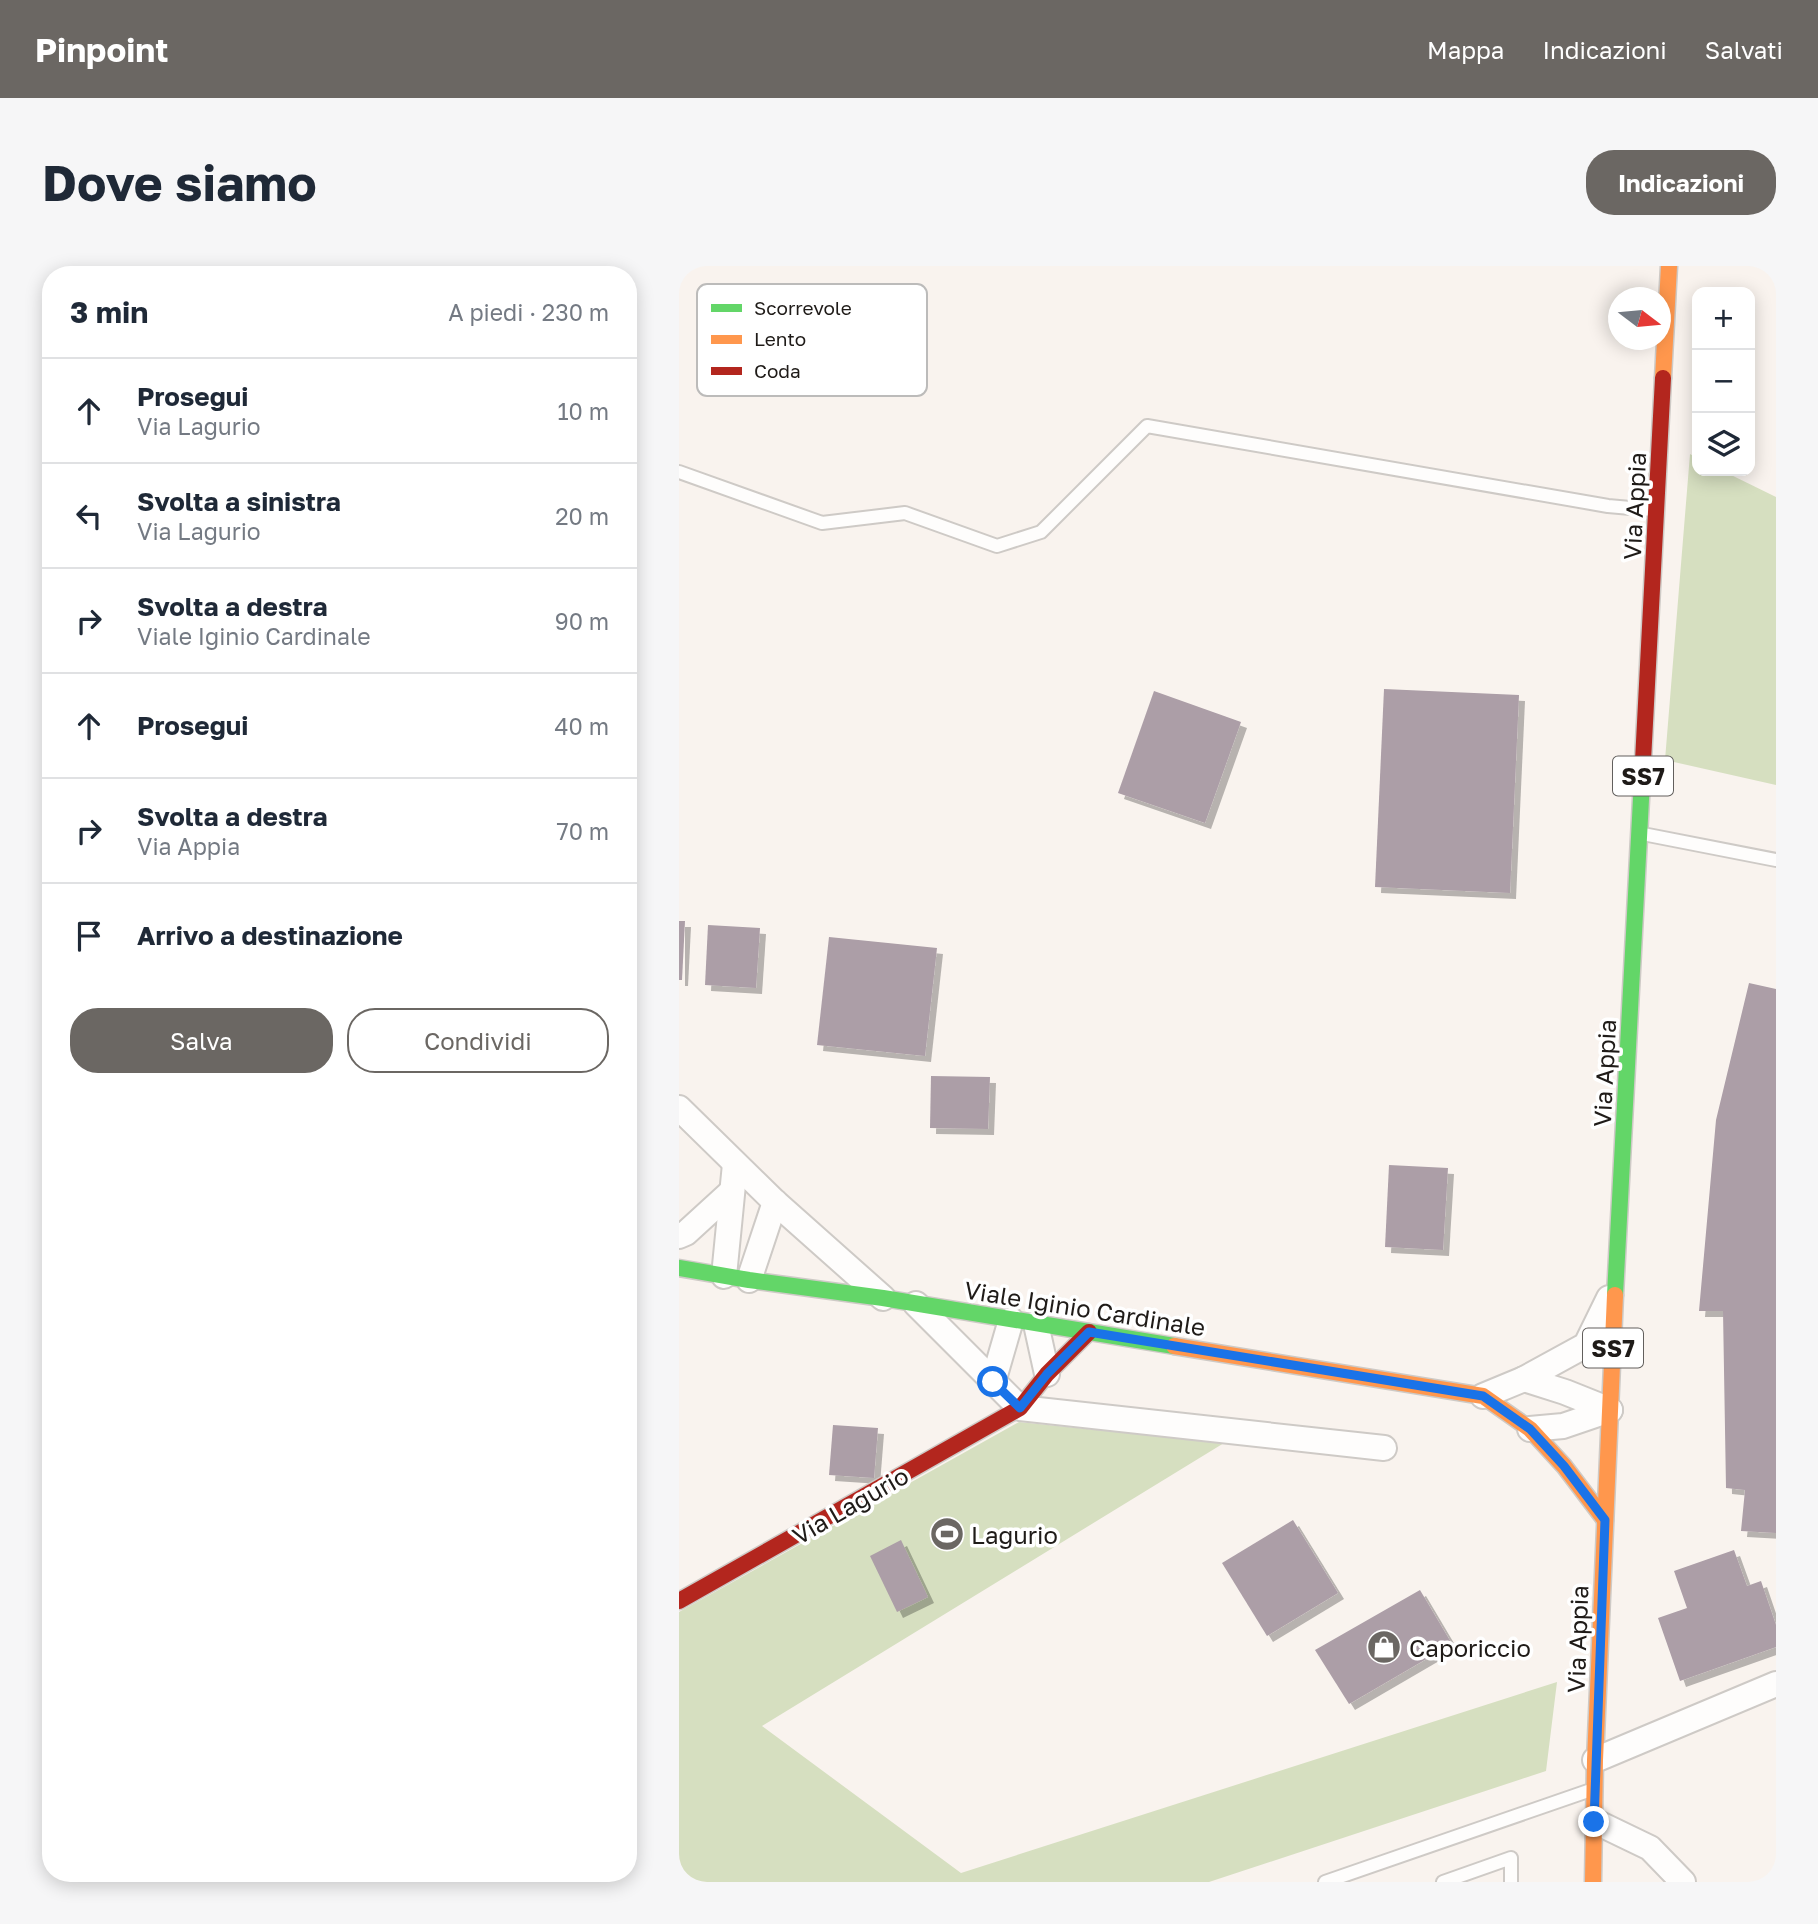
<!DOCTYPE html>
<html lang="it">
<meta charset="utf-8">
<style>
:root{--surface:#fff;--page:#f6f6f7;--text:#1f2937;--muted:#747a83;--line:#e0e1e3;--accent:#6b6763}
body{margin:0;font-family:"Golos Text",sans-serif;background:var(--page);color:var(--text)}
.controls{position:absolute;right:21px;top:21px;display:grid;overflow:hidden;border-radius:14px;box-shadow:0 4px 18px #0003}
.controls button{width:63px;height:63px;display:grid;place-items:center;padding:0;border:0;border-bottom:2px solid var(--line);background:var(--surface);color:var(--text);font:35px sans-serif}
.compass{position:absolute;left:929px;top:21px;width:63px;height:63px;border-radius:50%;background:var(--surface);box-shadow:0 4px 18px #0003;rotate:106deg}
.stop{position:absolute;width:21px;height:21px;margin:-16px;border:5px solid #1a73e8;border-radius:50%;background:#fff}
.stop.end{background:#1a73e8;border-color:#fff;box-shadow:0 2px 7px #0008}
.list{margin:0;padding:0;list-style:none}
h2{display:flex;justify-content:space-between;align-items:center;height:91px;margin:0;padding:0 28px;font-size:30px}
h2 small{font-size:23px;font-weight:400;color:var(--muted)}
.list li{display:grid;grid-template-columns:46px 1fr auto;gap:21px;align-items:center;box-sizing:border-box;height:105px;padding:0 28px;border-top:2px solid var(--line)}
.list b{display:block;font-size:26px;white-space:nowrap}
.list p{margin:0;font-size:23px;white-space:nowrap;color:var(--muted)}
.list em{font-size:23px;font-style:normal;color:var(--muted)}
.actions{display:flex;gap:14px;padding:21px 28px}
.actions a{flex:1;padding:16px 0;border:2px solid var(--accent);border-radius:28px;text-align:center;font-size:24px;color:var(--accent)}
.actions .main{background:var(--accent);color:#fff}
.icon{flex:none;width:38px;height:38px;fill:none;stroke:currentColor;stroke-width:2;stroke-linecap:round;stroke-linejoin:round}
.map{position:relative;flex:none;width:1097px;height:1616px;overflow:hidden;border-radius:28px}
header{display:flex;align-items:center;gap:42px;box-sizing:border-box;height:98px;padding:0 35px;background:var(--accent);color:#fff}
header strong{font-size:33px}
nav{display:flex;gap:38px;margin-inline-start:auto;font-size:24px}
.intro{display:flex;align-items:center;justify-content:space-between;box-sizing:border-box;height:168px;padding:0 42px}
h1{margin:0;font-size:49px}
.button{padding:18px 32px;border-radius:28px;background:var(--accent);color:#fff;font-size:24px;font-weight:700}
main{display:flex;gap:42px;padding:0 42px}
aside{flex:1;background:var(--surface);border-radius:28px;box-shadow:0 4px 18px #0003}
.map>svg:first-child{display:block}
</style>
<header>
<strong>Pinpoint</strong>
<nav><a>Mappa</a><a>Indicazioni</a><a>Salvati</a></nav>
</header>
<div class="intro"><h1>Dove siamo</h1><a class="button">Indicazioni</a></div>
<main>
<aside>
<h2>3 min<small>A piedi · 230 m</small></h2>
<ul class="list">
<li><svg class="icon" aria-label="ahead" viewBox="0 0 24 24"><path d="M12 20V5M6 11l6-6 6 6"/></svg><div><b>Prosegui</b><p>Via Lagurio</p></div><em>10 m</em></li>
<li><svg class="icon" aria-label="left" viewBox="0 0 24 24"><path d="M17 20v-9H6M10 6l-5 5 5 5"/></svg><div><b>Svolta a sinistra</b><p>Via Lagurio</p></div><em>20 m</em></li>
<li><svg class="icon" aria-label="right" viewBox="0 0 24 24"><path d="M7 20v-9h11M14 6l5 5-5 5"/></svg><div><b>Svolta a destra</b><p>Viale Iginio Cardinale</p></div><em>90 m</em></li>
<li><svg class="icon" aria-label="ahead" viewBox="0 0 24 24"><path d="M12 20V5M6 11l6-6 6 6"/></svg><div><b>Prosegui</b></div><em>40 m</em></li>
<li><svg class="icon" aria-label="right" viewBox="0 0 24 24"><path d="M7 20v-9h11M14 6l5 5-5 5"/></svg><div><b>Svolta a destra</b><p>Via Appia</p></div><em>70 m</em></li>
<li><svg class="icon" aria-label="arrive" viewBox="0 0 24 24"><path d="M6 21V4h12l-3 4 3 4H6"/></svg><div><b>Arrivo a destinazione</b></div></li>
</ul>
<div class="actions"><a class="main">Salva</a><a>Condividi</a></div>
</aside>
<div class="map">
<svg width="1097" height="1616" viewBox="0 0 1097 1616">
<defs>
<filter id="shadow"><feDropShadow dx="6" dy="6" stdDeviation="0" flood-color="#0004"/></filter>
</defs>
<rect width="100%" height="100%" fill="#f9f3ee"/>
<g fill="#d6dfc0">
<path d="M1011,188L1018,192V205H1044L1097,231V519L986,494Z"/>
<path d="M340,1156L545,1177L83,1460L282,1607L878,1416L867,1505L530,1616H0V1346Z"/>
</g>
<g fill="#ac9ea7" filter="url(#shadow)">
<path d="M705,423L840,429L831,627L696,621Z"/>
<path d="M475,425L562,456L526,557L439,527Z"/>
<path d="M0,655H6L3,714H0Z"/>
<path d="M29,659L81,662L77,722L26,719Z"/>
<path d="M150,671L258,682L246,790L138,779Z"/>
<path d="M1070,717L1097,723V1267L1062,1265L1066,1224L1047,1222L1044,1045H1020L1037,854Z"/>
<path d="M252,810L311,811L309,863L251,862Z"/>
<path d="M710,899L769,902L764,984L706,981Z"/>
<path d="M154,1159L199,1162L195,1212L150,1209Z"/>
<path d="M614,1254L659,1327L588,1370L543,1297Z"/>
<path d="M222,1274L249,1331L218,1346L191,1290Z"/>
<path d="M1055,1284L1068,1320L1082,1315L1097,1359V1381L1001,1415L979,1352L1008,1342L995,1305Z"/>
<path d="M741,1324L773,1378L670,1438L636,1384Z"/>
</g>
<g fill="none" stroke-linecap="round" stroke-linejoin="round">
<g stroke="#cecac6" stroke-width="16">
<g id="lane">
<path d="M0,206L143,257L226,247L318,280L362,266L468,160L929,240L974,244"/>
<path d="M964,568L1097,594"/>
<path d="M646,1616L909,1525"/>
<path d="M764,1616L832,1592V1616"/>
</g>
</g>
<g stroke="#cecac6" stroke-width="28">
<g id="street">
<path d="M0,842L96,936L204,1032"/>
<path d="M0,970L7,967L53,925"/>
<path d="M45,1010L56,898"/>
<path d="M70,1014L96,936"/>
<path d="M237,1038L341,1142L705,1182"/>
<path d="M357,1058L368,1108"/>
<path d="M845,1113L886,1126L931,1144"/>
<path d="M314,1116L332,1054"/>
<path d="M804,1130L845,1113L907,1079L930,1032"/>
<path d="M851,1163L884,1160L931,1144"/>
<path d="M916,1494L1097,1418"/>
<path d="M915,1555L971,1582L1004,1616"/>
</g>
</g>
<g stroke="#cecac6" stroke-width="19">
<g id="fast">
<path d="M0,1002L70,1014L204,1032L495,1080"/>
<path d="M936,1029L964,495"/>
</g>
</g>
<g stroke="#cecac6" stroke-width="19">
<g id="slow">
<path d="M984,112L990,0"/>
<path d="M495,1080L804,1130L851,1163L885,1200L926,1254"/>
<path d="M914,1616L916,1494L936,1029"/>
</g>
</g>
<g stroke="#cecac6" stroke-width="19">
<g id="jam">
<path d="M964,495L984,112"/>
<path d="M0,1335L341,1142L368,1108L410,1066"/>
</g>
</g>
<use href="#lane" stroke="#fefdfc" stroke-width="12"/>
<use href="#street" stroke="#fefdfc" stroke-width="24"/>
<use href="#fast" stroke="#63d668" stroke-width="16"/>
<use href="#slow" stroke="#ff974d" stroke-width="16"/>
<use href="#jam" stroke="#b3261e" stroke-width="16"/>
</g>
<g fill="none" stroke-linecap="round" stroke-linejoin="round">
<path stroke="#1a73e8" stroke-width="9" d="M314,1116L341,1142L368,1108L410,1066L804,1130L851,1163L885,1200L926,1254L915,1556"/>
</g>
<defs>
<g id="stadium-disc" transform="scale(1.75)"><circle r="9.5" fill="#6b6763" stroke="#fff"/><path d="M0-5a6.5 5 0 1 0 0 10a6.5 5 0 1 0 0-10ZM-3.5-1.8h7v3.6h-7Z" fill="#fff"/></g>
<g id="shop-disc" transform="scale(1.75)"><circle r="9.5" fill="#6b6763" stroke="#fff"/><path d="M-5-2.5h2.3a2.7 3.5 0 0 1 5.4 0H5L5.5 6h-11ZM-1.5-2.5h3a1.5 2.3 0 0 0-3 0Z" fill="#fff"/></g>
</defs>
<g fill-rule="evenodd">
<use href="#stadium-disc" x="268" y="1268"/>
<use href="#shop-disc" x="705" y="1381"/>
</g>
<g text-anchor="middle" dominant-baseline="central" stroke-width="7" stroke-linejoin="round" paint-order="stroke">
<g fill="#fff" stroke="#625f5d" stroke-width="2">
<rect x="934" y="490.5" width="60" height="39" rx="5"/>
<rect x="904" y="1062.5" width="60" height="39" rx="5"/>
</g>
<g font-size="23" font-weight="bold" fill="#1f1b18">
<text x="964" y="510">SS7</text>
<text x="934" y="1082">SS7</text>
</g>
<g font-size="24" fill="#1f1b18" stroke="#fff">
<text transform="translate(955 240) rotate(-87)">Via Appia</text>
<text transform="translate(925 807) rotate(-87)">Via Appia</text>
<text transform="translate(406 1042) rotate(9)">Viale Iginio Cardinale</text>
<text transform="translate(171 1239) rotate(-30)">Via Lagurio</text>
<text transform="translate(898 1373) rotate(-88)">Via Appia</text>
</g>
<g font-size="24" fill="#1f1b18" stroke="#fff" text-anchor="start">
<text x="292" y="1268">Lagurio</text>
<text x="730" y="1381">Caporiccio</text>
</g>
</g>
<rect x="18" y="18" width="230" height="112" rx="10" fill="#fff" stroke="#bcbbba" stroke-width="2"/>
<rect x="32" y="38" width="31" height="8" fill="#63d668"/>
<rect x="32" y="69" width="31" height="9" fill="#ff974d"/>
<rect x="32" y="101" width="31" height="8" fill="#b3261e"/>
<g font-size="19" fill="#1f1b18">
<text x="75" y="49">Scorrevole</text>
<text x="75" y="80">Lento</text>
<text x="75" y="112">Coda</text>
</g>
</svg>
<div class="controls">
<button>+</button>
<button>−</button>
<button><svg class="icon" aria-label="layers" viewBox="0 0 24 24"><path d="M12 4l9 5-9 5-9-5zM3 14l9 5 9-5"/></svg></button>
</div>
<svg class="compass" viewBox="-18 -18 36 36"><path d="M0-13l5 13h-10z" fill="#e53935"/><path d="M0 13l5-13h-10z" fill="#747a83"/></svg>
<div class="stop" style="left:314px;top:1116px"></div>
<div class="stop end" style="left:915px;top:1556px"></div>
</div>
</main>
